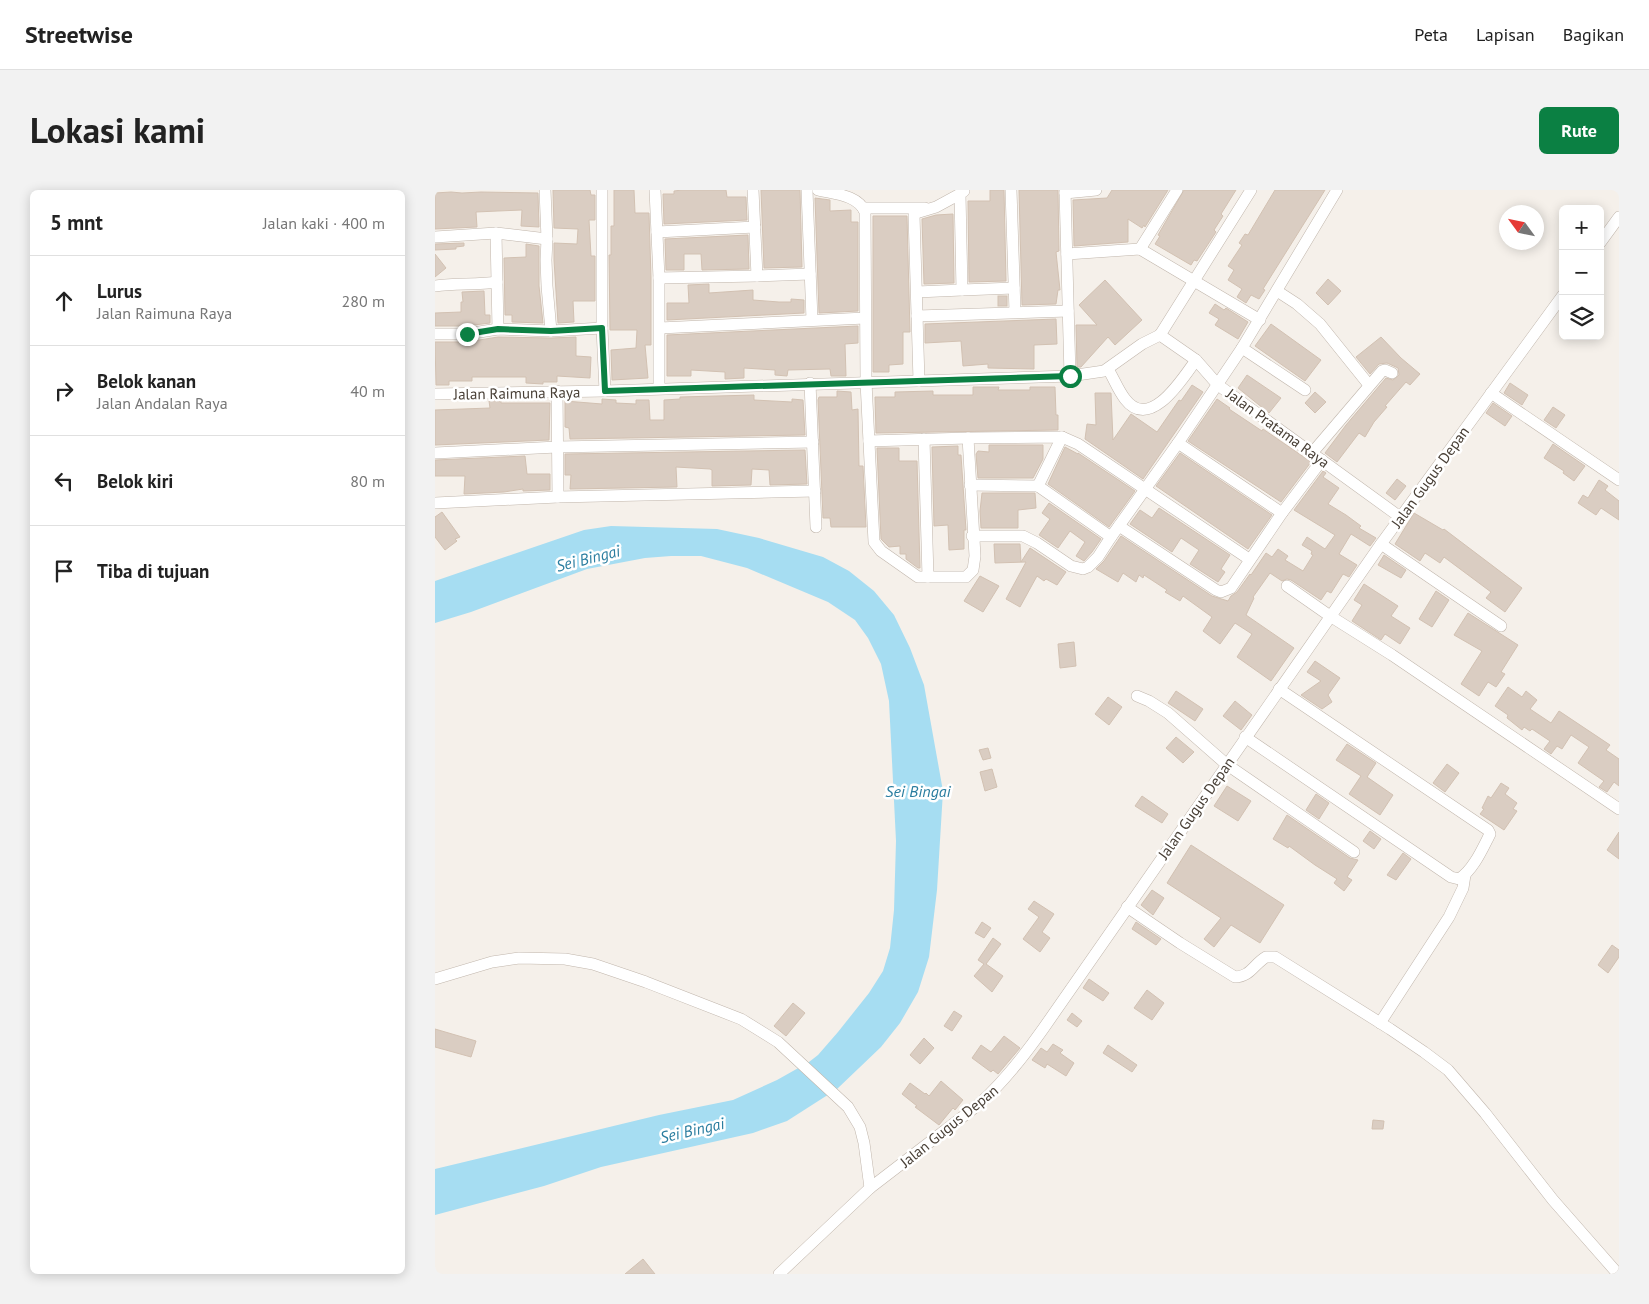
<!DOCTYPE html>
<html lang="id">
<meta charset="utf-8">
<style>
:root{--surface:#fff;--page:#f2f2f2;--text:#222;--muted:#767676;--line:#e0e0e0;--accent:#0b8043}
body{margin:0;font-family:"PT Sans",sans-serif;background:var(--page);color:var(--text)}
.controls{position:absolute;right:15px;top:15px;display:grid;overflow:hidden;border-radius:8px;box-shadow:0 2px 12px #0003}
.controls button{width:45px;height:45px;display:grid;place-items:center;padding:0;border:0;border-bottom:1px solid var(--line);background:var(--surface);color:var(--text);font:25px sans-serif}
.compass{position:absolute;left:1064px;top:15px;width:45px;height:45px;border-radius:50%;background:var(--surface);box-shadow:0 2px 12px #0003;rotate:303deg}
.stop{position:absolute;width:15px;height:15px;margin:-11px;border:4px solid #0b8043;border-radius:50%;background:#fff}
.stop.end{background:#0b8043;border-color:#fff;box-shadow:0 1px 5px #0008}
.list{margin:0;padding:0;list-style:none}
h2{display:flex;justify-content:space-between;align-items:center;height:65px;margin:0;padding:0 20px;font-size:21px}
h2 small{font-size:16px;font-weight:400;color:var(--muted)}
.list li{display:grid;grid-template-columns:32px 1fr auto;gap:15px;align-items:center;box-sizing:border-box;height:90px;padding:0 20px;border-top:1px solid var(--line)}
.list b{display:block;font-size:19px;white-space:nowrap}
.list p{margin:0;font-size:16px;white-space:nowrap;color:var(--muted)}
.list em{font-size:16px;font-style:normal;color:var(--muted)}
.icon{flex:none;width:28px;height:28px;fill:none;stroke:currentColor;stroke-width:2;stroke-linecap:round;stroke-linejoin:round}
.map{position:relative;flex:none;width:1184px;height:1084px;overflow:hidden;border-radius:8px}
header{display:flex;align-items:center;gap:30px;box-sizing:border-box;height:70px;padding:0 25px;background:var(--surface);border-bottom:1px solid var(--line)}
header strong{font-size:24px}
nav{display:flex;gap:28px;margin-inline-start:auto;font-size:18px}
.intro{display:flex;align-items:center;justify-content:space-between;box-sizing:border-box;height:120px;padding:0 30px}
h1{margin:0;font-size:35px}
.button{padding:12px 22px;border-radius:8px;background:var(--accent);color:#fff;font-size:18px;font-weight:700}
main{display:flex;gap:30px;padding:0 30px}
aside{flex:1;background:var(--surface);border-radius:8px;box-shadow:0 2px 12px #0003}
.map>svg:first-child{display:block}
</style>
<header>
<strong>Streetwise</strong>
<nav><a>Peta</a><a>Lapisan</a><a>Bagikan</a></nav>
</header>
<div class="intro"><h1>Lokasi kami</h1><a class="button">Rute</a></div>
<main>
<aside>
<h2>5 mnt<small>Jalan kaki · 400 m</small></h2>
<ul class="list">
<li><svg class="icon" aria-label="ahead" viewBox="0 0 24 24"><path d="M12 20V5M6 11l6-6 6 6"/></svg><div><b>Lurus</b><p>Jalan Raimuna Raya</p></div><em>280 m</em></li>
<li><svg class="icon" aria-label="right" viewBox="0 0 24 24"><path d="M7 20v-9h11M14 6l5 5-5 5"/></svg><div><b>Belok kanan</b><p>Jalan Andalan Raya</p></div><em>40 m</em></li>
<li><svg class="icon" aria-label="left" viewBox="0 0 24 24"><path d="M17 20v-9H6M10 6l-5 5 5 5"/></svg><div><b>Belok kiri</b></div><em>80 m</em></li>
<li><svg class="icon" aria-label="arrive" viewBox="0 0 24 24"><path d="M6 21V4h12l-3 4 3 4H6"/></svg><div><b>Tiba di tujuan</b></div></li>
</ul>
</aside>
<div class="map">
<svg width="1184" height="1084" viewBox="0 0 1184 1084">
<rect width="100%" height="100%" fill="#f5f0ea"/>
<path fill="#a6ddf2" d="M176,336L282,339L324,348L388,367L414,381L439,401L459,425L475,458L489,495L508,601L502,700L494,767L483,802L465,833L446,857L402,899L352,931L318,943L166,977L109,996L0,1025V979L224,925L298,910L342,890L374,872L383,865L403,842L434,803L448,781L455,758L459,720L461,651L454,511L446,474L433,448L420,430L393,412L312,378L266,366H236L210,368L152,379L36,422L0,433V391L149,340Z"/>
<g fill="#dacdc2" stroke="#d2c1b2">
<path d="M118,0H155L156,5H160V30H154L156,66H160V111H138L139,132L123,133L119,70V53L142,54L143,39L119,38Z"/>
<path d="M179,0H199L200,23H214L216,88V155H210L213,188L177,190L176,160L201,158L202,140H175L174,65H176V36H179Z"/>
<path d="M247,0H291L292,7H311L312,30L229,34L228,4H239V1Z"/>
<path d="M326,0H365L367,77L329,78Z"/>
<path d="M555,0H569L571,91L534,92L533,11H555Z"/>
<path d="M584,0H623L624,61L621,62L625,100H623L621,114L587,115Z"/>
<path d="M677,0H733L710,37L709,35L707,38L693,29V52L639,56L638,10L672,8Z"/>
<path d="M749,0H801L786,24L788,26L779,40L781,42L762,71L759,70L756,75L720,54L725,46L723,45Z"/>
<path d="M840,0H890L828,99L830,100L824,109L816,105L811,113L802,107L807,99L793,90L799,80L793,76L807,55L804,53L810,44L813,45Z"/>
<path d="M16,2L27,3L46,2L103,3L104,37L86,36L87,20L63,21L41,22L42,37L0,39V3Z"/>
<path d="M380,8L395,10V21L416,20V32H423V121L384,123Z"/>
<path d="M518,24L519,93L489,94L487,29L501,25Z"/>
<path d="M438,26H472L475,142H468V174L454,175V182H438Z"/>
<path d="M313,45L314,79L267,80L266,64H249V80H231L230,49Z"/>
<path d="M29,53V56L21,57V59L0,60V54Z"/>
<path d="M91,54L104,56V96L108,133L77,132V125H70L69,68L91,67Z"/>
<path d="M0,64L11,78L0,87Z"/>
<path d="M893,89L906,101L893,115L881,103Z"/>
<path d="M670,90L707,130L680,155L673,147L646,177H642L641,135H662L644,115Z"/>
<path d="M274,94V103L318,100V110L344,112H356V109L369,110V123L232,130V113H254L253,95Z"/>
<path d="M49,101L50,125H55V133L31,136H0V123L26,122V112H28L27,102Z"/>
<rect x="563" y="106" width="9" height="10"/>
<path d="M780,114L789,120L791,118L813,132L803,149L780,135L784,129L774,123Z"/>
<path d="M621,129L622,154L599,155V179L553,178V174L528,176L526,151L490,153V134Z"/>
<path d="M836,134L886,170L870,191L820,156Z"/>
<path d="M423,136V153L410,154L411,186H396L395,179L353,180L352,186L340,185V180L309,178V188L290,189V182L256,180V186H232V145Z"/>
<path d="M63,147L116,148L141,147V166L156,167L155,188L122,186V192H108V194L91,193V187H37V191H14V195H1L0,152H32Z"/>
<path d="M946,147L966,168L985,184L975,195L971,192L950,216L952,217L939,232L930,247L924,243L902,272L890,263L911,235L951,188L958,190L964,185L963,178L952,173L944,174L935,184L921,167Z"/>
<path d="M812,185L846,208L834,223L803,198Z"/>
<path d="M1075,193L1093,205L1087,215L1069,203Z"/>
<path d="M757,195L768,202L708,289L650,249L652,234L661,235L660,203H676L678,250L696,224L722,242L744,210L746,211Z"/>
<path d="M538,197H564L563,200H595V197H620L621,225H623V240L441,243L440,207H460V202L498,201V205H538Z"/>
<path d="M402,201L416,202L417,220L423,219L424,276H428L431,337H396L395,328H388L383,210L384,207H402Z"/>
<path d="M880,202L891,212L880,223L870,213Z"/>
<path d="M319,205V210L357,212V209L368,210L370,245L135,249L134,238L130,237V211L167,214V209L181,210V213L201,214V210H214L215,230H229V210L245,209V207Z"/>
<path d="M782,209L795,218L794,219L827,241L828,239L876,272L846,312L753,251Z"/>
<path d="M66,210V213H115L114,250L0,255V220L55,218L54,211Z"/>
<path d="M1058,213L1077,226L1070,236L1051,223Z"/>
<path d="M1118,217L1130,225L1121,238L1109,230Z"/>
<path d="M1118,254L1150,276L1139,291L1128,283L1129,281L1109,268Z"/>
<path d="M554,255H608V269L598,288H543L541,264L543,261L554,262Z"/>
<path d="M523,256V265H526L531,340H529V359L514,360L513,335L499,336L497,257Z"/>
<path d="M630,257L643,264V263L700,301L674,337L613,294Z"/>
<path d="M442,258H464V271H482L485,378H483L471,369V364H465V356L454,357L446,349Z"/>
<path d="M370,260L372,294L335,295L334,280L317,279L316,295L277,296V280L275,279L241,277L242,297L135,299L136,285H130V264Z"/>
<path d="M745,263L837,325L813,359L721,296Z"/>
<path d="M90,266L92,284H115V300L88,301V299L69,302L29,304L30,286H0V270Z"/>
<path d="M888,281L891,283L888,287L904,298L893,314L911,325L926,336L924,338L941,348L935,356L916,344L904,364L922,375L914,387L908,384L896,403L892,401L886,410L856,390L852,389L847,391L835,383L818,407L819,408L811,425L859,458L836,491L802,467L817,444L800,433L785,454L768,441L777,427L748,406L745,411L730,402L732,400L709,385L708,388L704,385L701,392L688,383L683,392L661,379L669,371L686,346L777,406L793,411L796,406L802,402L815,384L816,385L831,363L837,367L843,359L853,366L850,370L868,381L878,365L876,364L877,361L867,355L872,347L890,359L900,345L859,320Z"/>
<path d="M962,289L971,296L960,310L951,303Z"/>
<path d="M1164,290L1173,296L1170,300L1184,311V330L1166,318L1161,325L1143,313L1148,305L1153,308Z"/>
<path d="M547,303H600L601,318L583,320V338H546L545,321Z"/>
<path d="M614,313L666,349L657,362L649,371L641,366L650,352L635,341L623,358L604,345L615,329L607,323Z"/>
<path d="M724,318L795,365L786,379L790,382L783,392L755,374L764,360L746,348L737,362L695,334L705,320L717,328Z"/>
<path d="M7,322L25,347L20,349L22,351L10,360L0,347V327Z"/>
<path d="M979,323L1008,340L1009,339L1087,398L1070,422L1051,408L1056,402L1009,367L1005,373L990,363L985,371L960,354Z"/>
<path d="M559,354H585L586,372L595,358L631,382L622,395L611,389L609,391L602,386L585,417L571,409L591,372L560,373Z"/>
<path d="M949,365L971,380L966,388L943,375Z"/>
<path d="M545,386L564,396L548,422L529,411Z"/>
<path d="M929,394L963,416L956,426L975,438L965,454L950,444L946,450L917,431L927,415L919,410Z"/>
<path d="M1001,401L1014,410L997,437L984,429Z"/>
<path d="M1033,423L1083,455L1066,482L1070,484L1061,497L1053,492L1044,506L1026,494L1047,461L1019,445Z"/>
<path d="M639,452L641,476L625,478L623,454Z"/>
<path d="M880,471L905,488L893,505L897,512L887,519L866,505L886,491L872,482Z"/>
<path d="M1073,497L1087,507L1091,501L1102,510L1095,519L1116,533L1124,521L1175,555L1171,560L1184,569V596L1179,592L1172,602L1164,597L1169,591L1143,573L1154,557L1136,545L1127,559L1122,556L1116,564L1109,559L1115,551L1097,539L1095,541L1089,537L1087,540L1072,528L1073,525L1060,516Z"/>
<path d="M741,501L768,519L760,531L733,513Z"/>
<path d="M673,507L687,517L674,535L660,524Z"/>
<path d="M800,511L817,525L806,540L788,526Z"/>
<path d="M741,547L759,562L748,573L731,558Z"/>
<path d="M912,554L941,573L932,587L958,605L945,625L914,604L926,586L901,570Z"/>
<path d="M553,558L556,568L548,570L544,560Z"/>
<path d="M1012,574L1024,583L1010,602L998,593Z"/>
<path d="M557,579L562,597L550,601L545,582Z"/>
<path d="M1066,593L1074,598L1070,604L1082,613L1078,619L1082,621L1069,640L1045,624L1049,619L1047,618L1053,606L1056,608Z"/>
<path d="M792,596L816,611L803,631L779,616Z"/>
<path d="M881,604L894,613L884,629L871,620Z"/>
<path d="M707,606L733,624L727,633L700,616Z"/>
<path d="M852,625L915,668L923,670L912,687L917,690L909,701L899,693L902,689L880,675L854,656L853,658L838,649Z"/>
<path d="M935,641L946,649L939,659L928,651Z"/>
<path d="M1184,642V669L1172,660Z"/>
<path d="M756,655L849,715L825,753L796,735L779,757L769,749L786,728L732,693Z"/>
<path d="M968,663L976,669L961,690L952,685Z"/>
<path d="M717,700L729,708L718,725L706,715Z"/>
<path d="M599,711L619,724L607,742L615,748L605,762L588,749L604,727L593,719Z"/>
<path d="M547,732L556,738L549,748L540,743Z"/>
<path d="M701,732L726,749L721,755L697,739Z"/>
<path d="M558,748L566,754L551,774L568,786L557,802L539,786L549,774L543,770Z"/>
<path d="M1177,755L1184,760V767L1173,783L1163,775Z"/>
<path d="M654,789L674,803L668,811L648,798Z"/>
<path d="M712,800L729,813L717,830L699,818Z"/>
<path d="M358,813L370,823L351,846L339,836Z"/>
<path d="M519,821L527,826L517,841L509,836Z"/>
<path d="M637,823L647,831L642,837L632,830Z"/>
<path d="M0,839L41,851L36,867L0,857Z"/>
<path d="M569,846L585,858L563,884L558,880L556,882L537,868L546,855L556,862Z"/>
<path d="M489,848L499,858L485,874L475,865Z"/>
<path d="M618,854L628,860L625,863L639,873L631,886L612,874L610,878L597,870L606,858L612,862Z"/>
<path d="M673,855L702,875L697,882L668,863Z"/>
<path d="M506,891L528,910L520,920L518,918L504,935L480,917L482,916L467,904L475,893L490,904L491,903L494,906Z"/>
<path d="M938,930L949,931L948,939H937Z"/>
<path d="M208,1069L220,1084H190Z"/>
</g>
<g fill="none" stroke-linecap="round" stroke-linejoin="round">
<g stroke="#c1b6ac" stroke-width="12">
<g id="minor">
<path d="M110,0L112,49L111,70L112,96L116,141"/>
<path d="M167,0V138L170,201"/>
<path d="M220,0L224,88V198"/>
<path d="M318,0L322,86L375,84"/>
<path d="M372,0L377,130"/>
<path d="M383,0C400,4 423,5 430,22L431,192L439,352L446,361L483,387H531L538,380L540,366L533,248"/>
<path d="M576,0L580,122"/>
<path d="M630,0L635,186"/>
<path d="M630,3L661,0"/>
<path d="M428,18H490"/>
<path d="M222,42L320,37"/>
<path d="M61,43L63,139"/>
<path d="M0,47L61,43L112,49"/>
<path d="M1165,53L1184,27"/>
<path d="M705,59L742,0"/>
<path d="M632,64L705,59L825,130"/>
<path d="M224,88L322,86"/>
<path d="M0,96C21,93 41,95 62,92"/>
<path d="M527,100L579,98"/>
<path d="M842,101L862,114L885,134L934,195"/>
<path d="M482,102L527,100L525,4L529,1"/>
<path d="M482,126L633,121"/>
<path d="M225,138L430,128"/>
<path d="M0,144H32L63,139L116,141L167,138"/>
<path d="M725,145L761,170L783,195L965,327"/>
<path d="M725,145L816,0"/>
<path d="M807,158L870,200"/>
<path d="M673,179C679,189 683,200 690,209C715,242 748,188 761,170"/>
<path d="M484,191L479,25L481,23L501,17L525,4"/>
<path d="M375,193L381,337"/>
<path d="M122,201L123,307"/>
<path d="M1056,203L1184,290"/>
<path d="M0,204L170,201L635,186L669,181L707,154L725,145"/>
<path d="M489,249L493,387"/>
<path d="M434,251L533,248L627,247L643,254L814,369"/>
<path d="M743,253L847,323"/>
<path d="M0,263L122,257L378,252"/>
<path d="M877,263L947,181L950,180L957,183"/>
<path d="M535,295L603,296"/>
<path d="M0,313L123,307L380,301"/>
<path d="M684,336L781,400L786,402L796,398L847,323L887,270"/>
<path d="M537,346H588L602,353L636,376L648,379L653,377L663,367L676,347L603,296L627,247"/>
<path d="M676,347L743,253L807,158L902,0"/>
<path d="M946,354L1066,436"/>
<path d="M852,396L895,426L957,465L1184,619"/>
<path d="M702,506L714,511L733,523L791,574L919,662"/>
<path d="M810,547L1016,687L1024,689C1037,681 1046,662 1053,648L1055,644L1053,640L844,499"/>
<path d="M692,717L745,753L800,787C815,787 819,774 831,767H840L955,839L989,862L1013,880L1050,923L1118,1010L1183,1084"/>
<path d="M0,789L57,772L84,768L130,769L158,774L211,792L306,829L343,852L413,917L425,937L429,953L435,998"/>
<path d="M945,833L1014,727L1028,698L1030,685"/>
<path d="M344,1084L435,998L543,915C569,892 589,866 608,839L946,354L1128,105"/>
</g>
</g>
<use href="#minor" stroke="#fff" stroke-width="11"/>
</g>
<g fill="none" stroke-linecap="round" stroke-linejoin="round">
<path stroke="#0b8043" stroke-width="6" d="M32,144L63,139L116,141L167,138L170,201L635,186"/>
</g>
<g text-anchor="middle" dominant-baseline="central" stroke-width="5" stroke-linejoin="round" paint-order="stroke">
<g font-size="15" fill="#494037" stroke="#fff">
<text transform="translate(82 203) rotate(-1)">Jalan Raimuna Raya</text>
<text transform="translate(843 238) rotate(36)">Jalan Pratama Raya</text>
<text transform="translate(995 287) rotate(-54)">Jalan Gugus Depan</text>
<text transform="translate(761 618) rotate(-55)">Jalan Gugus Depan</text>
<text transform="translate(514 936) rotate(-39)">Jalan Gugus Depan</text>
</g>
<g font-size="16" font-style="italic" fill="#2a7d9f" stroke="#fff">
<text transform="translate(153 368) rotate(-14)">Sei Bingai</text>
<text x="483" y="601">Sei Bingai</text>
<text transform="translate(257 940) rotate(-13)">Sei Bingai</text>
</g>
</g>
</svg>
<div class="controls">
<button>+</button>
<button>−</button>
<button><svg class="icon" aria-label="layers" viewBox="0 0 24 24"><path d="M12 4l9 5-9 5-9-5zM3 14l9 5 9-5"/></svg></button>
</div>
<svg class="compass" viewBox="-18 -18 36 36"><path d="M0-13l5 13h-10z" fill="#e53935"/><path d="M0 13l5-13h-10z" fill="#767676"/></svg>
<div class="stop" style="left:635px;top:186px"></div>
<div class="stop end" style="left:32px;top:144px"></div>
</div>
</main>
